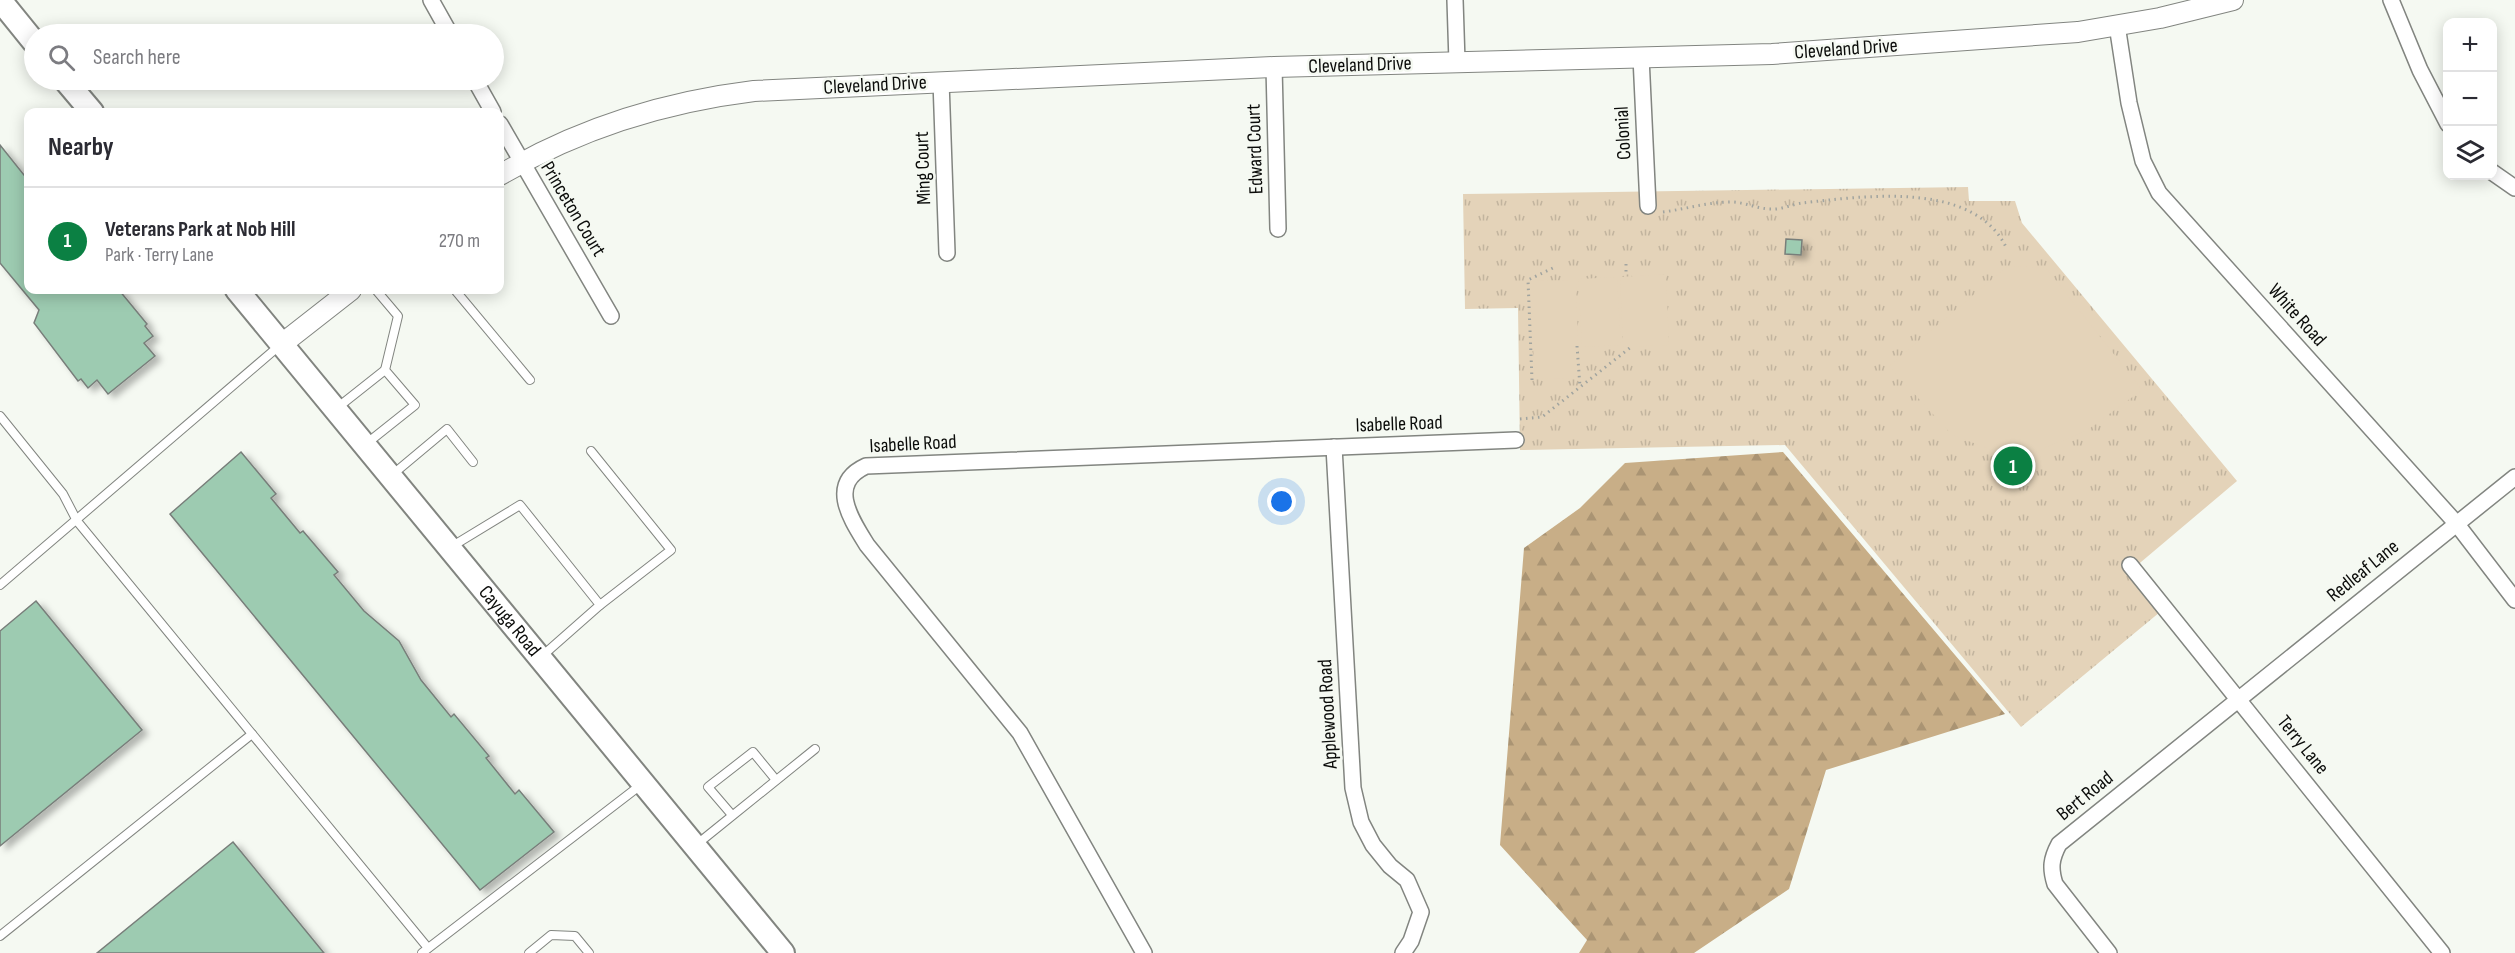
<!DOCTYPE html>
<meta charset="utf-8">
<style>
:root{--surface:#fff;--page:#f2f2f3;--text:#2b2b33;--muted:#7c7c81;--line:#e1e1e2;--accent:#0b8043}
body{margin:0;font-family:"Sofia Sans Condensed",sans-serif;background:var(--page);color:var(--text)}
.controls{position:absolute;right:18px;top:18px;display:grid;overflow:hidden;border-radius:12px;box-shadow:0 3px 15px #0003}
.controls button{width:54px;height:54px;display:grid;place-items:center;padding:0;border:0;border-bottom:2px solid var(--line);background:var(--surface);color:var(--text);font:30px sans-serif}
.you{position:absolute;left:1282px;top:502px;width:21px;height:21px;margin:-15px;border:4px solid #fff;border-radius:50%;background:#1a73e8;box-shadow:0 0 0 9px #1a73e833}
.badge{display:grid;place-items:center;width:39px;height:39px;border-radius:50%;background:var(--accent);color:#fff;font-size:20px;font-weight:700}
.pin{position:absolute;translate:-50% -50%;border:3px solid #fff;box-shadow:0 2px 6px #0006}
.list{margin:0;padding:0;list-style:none}
h2{display:flex;justify-content:space-between;align-items:center;height:78px;margin:0;padding:0 24px;font-size:26px}
h2 small{font-size:20px;font-weight:400;color:var(--muted)}
.list li{display:grid;grid-template-columns:39px 1fr auto;gap:18px;align-items:center;box-sizing:border-box;height:108px;padding:0 24px;border-top:2px solid var(--line)}
.list b{display:block;font-size:22px;white-space:nowrap}
.list p{margin:0;font-size:20px;white-space:nowrap;color:var(--muted)}
.list em{font-size:20px;font-style:normal;color:var(--muted)}
.icon{flex:none;width:33px;height:33px;fill:none;stroke:currentColor;stroke-width:2;stroke-linecap:round;stroke-linejoin:round}
.map{position:relative;flex:none;width:2515px;height:953px;overflow:hidden}
.search{position:absolute;background:var(--surface);box-shadow:0 3px 15px #0003;left:24px;top:24px;width:480px;height:66px;display:flex;align-items:center;gap:15px;box-sizing:border-box;padding:0 21px;border-radius:33px;color:var(--muted);font-size:22px}
.panel{position:absolute;background:var(--surface);box-shadow:0 3px 15px #0003;left:24px;top:108px;width:480px;height:186px;border-radius:12px}
.map>svg:first-child{display:block}
</style>
<div class="map">
<svg width="2515" height="953" viewBox="0 0 2515 953">
<defs>
<pattern id="forest-firs" width="22" height="20" patternUnits="userSpaceOnUse" patternTransform="scale(1.5)"><rect width="22" height="20" fill="#c8ae87"/><path d="M5 1l3.5 6h-7zM16 11l3.5 6h-7z" fill="#aa9473"/></pattern>
<pattern id="park-tufts" width="24" height="20" patternUnits="userSpaceOnUse" patternTransform="scale(1.5)"><rect width="24" height="20" fill="#e4d3b9"/><path d="M3 7l-1-3M5 7V3M7 7l1-3M15 17l-1-3M17 17v-4M19 17l1-3" fill="none" stroke="#c2b49e"/></pattern>
<filter id="shadow"><feDropShadow dx="6" dy="4" stdDeviation="3" flood-color="#0004"/></filter>
</defs>
<rect width="100%" height="100%" fill="#f5f9f2"/>
<path fill="url(#forest-firs)" d="M1783,452L2005,714L1826,770L1789,889L1694,953H1579L1587,940L1500,845L1524,548L1580,508L1625,463Z"/>
<path fill="url(#park-tufts)" d="M1968,187L1969,201H2015L2022,223L2237,481L2128,573L2160,612L2021,727L1785,445L1520,450L1518,308L1465,309L1463,194Z"/>
<g fill="#e4d3b9">
<path d="M2008,266L2046,268L2142,390L2086,431L2017,459L1952,435L1889,366Z"/>
<path d="M1666,274L1669,345L1623,347L1620,277Z"/>
<path d="M1617,277L1621,345L1582,347L1578,279Z"/>
<path d="M1576,280L1579,378L1535,379L1529,281Z"/>
</g>
<g fill="#9dcbb1" stroke="#787e7a" stroke-width="1.5" filter="url(#shadow)">
<path d="M0,145L28,180V290H119L147,324L145,326L153,336L144,343L155,356L108,394L97,380L88,388L81,379L78,381L34,323L39,310L0,263Z"/>
<path d="M1786,239L1802,240L1801,255L1785,254Z"/>
<path d="M241,452L276,494L271,498L300,533L303,531L338,572L334,575L364,611L399,641L421,680L451,717L454,714L489,756L486,758L515,794L519,790L554,832L480,890L170,514Z"/>
<path d="M36,601L142,730L0,846V631Z"/>
<path d="M233,842L324,953H97Z"/>
</g>
<g fill="none" stroke-linecap="round" stroke-linejoin="round">
<g stroke="#828580" stroke-width="10">
<g id="service">
<path d="M455,290L530,380"/>
<path d="M337,408L385,370"/>
<path d="M0,416L63,494L77,521L428,948"/>
<path d="M366,444L415,405L385,370L398,316L376,290"/>
<path d="M591,451L671,550L600,605"/>
<path d="M392,475L447,429L473,462"/>
<path d="M451,547L520,505L600,605L541,657"/>
<path d="M0,585L279,346"/>
<path d="M732,815L708,787L753,752L776,780"/>
<path d="M696,845L815,749"/>
<path d="M0,936L252,734"/>
<path d="M422,953L642,784"/>
<path d="M529,953L551,935L575,936L589,953"/>
</g>
</g>
<g stroke="#828580" stroke-width="18">
<g id="minor">
<path d="M431,0L450,34"/>
<path d="M1455,0L1457,62"/>
<path d="M2391,0L2420,70L2448,124"/>
<path d="M2117,25L2129,103L2143,161L2159,193L2456,523L2515,600"/>
<path d="M1641,57L1648,206"/>
<path d="M1274,67L1278,229"/>
<path d="M475,80L493,112"/>
<path d="M941,81L947,253"/>
<path d="M500,124L611,316"/>
<path d="M2492,172L2515,188"/>
<path d="M1334,447L1353,788L1361,822L1373,845L1390,866L1407,880L1421,912L1411,941L1403,953"/>
<path d="M2130,565L2442,953"/>
<path d="M1144,953L1020,733L867,545C851,519 827,484 866,466L1516,440"/>
<path d="M2109,953L2055,884C2050,868 2051,859 2059,844L2515,477"/>
</g>
</g>
<g stroke="#828580" stroke-width="22">
<g id="tertiary">
<path d="M500,175C578,129 664,102 754,91L1274,67L1772,54L2078,32L2160,18L2233,0"/>
<path d="M282,344L351,290"/>
</g>
</g>
<g stroke="#828580" stroke-width="26">
<g id="secondary">
<path d="M0,0L34,42"/>
<path d="M65,80L92,112"/>
<path id="s1" d="M237,290L783,953"/>
</g>
</g>
<g stroke="#a1a49f" stroke-width="3" stroke-dasharray="1.5 4.5" stroke-linecap="butt">
<path d="M1663,212C1686,209 1708,202 1731,202C1745,202 1757,209 1771,209C1781,210 1793,204 1802,203C1865,196 1975,180 2007,249"/>
<path d="M1626,264V276"/>
<path d="M1577,346L1580,387"/>
<path d="M1532,380L1528,280L1555,267"/>
<path d="M1520,419L1542,417L1631,347"/>
</g>
<use href="#service" stroke="#fff" stroke-width="8"/>
<use href="#minor" stroke="#fff" stroke-width="15"/>
<use href="#tertiary" stroke="#fff" stroke-width="20"/>
<use href="#secondary" stroke="#fff" stroke-width="22"/>
</g>
<g text-anchor="middle" dominant-baseline="central" stroke-width="5" stroke-linejoin="round" paint-order="stroke">
<g font-size="20" fill="#0b0c0a" stroke="#f5f9f2">
<text transform="translate(1846 49) rotate(-4)">Cleveland Drive</text>
<text transform="translate(1360 65) rotate(-2)">Cleveland Drive</text>
<text transform="translate(875 85) rotate(-3)">Cleveland Drive</text>
<text transform="translate(1623 133) rotate(-93)">Colonial</text>
<text transform="translate(1255 149) rotate(-92)">Edward Court</text>
<text transform="translate(923 168) rotate(-92)">Ming Court</text>
<text transform="translate(573 209) rotate(59)">Princeton Court</text>
<text transform="translate(2297 315) rotate(48)">White Road</text>
<text transform="translate(1399 424) rotate(-2)">Isabelle Road</text>
<text transform="translate(913 444) rotate(-3)">Isabelle Road</text>
<text transform="translate(2363 571) rotate(-39)">Redleaf Lane</text>
<text stroke="none"><textPath href="#s1" startOffset="429">Cayuga Road</textPath></text>
<text transform="translate(1328 714) rotate(-93)">Applewood Road</text>
<text transform="translate(2303 745) rotate(51)">Terry Lane</text>
<text transform="translate(2085 796) rotate(-39)">Bert Road</text>
</g>
</g>
</svg>
<div class="controls">
<button>+</button>
<button>−</button>
<button><svg class="icon" aria-label="layers" viewBox="0 0 24 24"><path d="M12 4l9 5-9 5-9-5zM3 14l9 5 9-5"/></svg></button>
</div>
<div class="you"></div>
<div class="pin badge" style="left:2013px;top:466px">1</div>
<div class="search"><svg class="icon" aria-label="search" viewBox="0 0 24 24"><circle cx="10" cy="10" r="6"/><path d="M15 15l6 6"/></svg>Search here</div>
<section class="panel">
<h2>Nearby<small></small></h2>
<ul class="list">
<li><span class="badge">1</span><div><b>Veterans Park at Nob Hill</b><p>Park · Terry Lane</p></div><em>270 m</em></li>
</ul>
</section>
</div>
